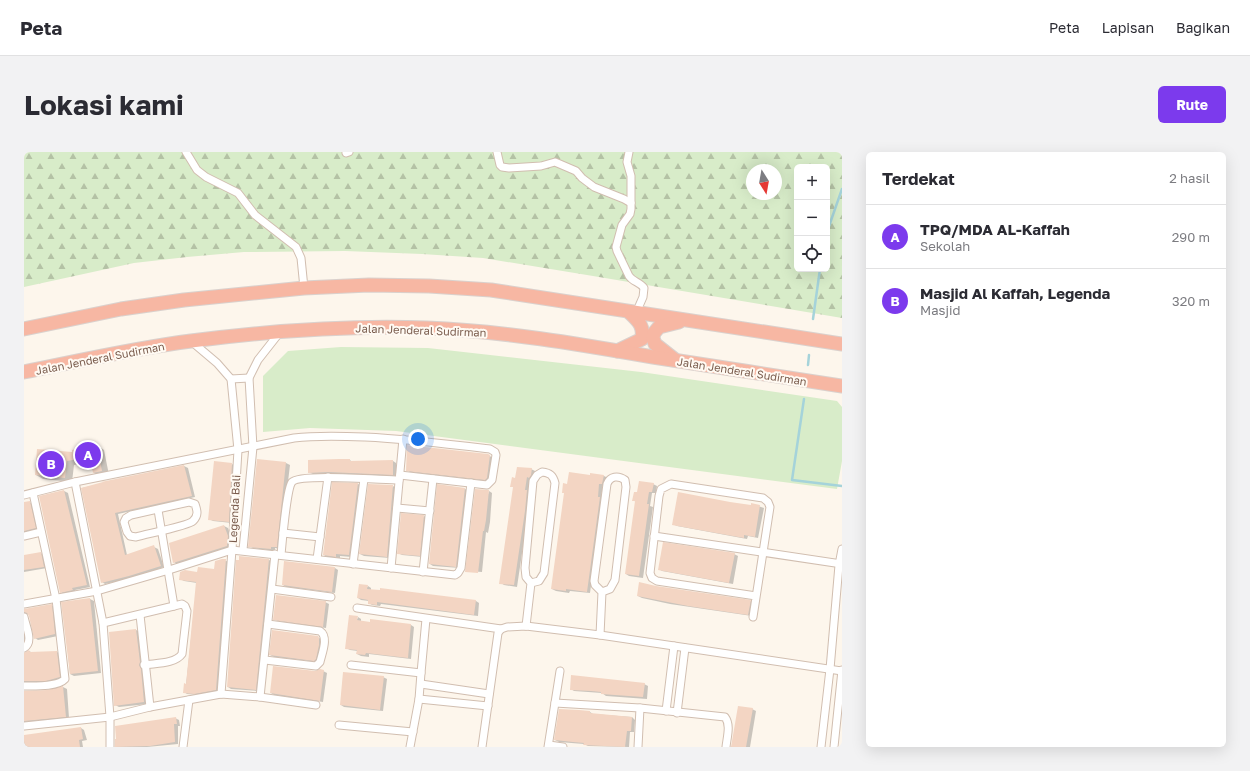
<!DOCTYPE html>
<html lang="id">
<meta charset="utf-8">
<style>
:root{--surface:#fff;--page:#f2f2f3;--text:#2b2b33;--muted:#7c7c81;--line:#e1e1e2;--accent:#7c3aed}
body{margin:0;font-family:"Golos Text",sans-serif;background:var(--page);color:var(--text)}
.controls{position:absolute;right:12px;top:12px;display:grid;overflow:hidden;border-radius:6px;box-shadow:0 4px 16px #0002}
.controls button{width:36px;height:36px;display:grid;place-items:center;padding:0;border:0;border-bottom:1px solid var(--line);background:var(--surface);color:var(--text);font:20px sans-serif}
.compass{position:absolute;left:722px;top:12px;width:36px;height:36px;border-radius:50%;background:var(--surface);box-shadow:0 4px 16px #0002;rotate:169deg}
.you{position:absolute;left:394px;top:287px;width:14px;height:14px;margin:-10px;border:3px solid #fff;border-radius:50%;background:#1a73e8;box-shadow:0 0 0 6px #1a73e833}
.badge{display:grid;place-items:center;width:26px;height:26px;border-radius:50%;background:var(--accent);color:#fff;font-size:13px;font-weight:700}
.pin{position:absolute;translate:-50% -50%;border:2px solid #fff;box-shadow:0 1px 4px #0006}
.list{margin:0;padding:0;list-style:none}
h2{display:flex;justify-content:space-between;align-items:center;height:52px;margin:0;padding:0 16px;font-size:17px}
h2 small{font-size:13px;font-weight:400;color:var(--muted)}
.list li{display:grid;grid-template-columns:26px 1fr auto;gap:12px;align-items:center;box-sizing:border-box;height:64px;padding:0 16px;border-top:1px solid var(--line)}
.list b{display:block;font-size:15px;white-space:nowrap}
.list p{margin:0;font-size:13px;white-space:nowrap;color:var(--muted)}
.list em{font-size:13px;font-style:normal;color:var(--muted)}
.icon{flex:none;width:22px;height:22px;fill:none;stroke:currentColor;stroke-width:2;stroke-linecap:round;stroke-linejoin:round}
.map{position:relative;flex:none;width:818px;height:595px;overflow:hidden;border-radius:6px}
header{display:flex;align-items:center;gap:24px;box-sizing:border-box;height:56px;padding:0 20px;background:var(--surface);border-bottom:1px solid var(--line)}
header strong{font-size:19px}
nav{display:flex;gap:22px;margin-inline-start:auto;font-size:14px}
.intro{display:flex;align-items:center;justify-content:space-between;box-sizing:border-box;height:96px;padding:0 24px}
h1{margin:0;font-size:28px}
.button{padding:10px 18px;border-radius:6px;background:var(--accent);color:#fff;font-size:14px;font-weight:700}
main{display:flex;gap:24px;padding:0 24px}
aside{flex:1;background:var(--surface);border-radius:6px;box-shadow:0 4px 16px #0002}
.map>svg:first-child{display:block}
</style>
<header>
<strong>Peta</strong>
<nav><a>Peta</a><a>Lapisan</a><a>Bagikan</a></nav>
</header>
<div class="intro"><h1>Lokasi kami</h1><a class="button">Rute</a></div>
<main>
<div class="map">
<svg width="818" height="595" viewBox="0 0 818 595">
<defs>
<pattern id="forest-firs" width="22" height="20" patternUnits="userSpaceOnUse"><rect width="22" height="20" fill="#d8ecc9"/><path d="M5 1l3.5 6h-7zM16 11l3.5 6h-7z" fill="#b4c2a5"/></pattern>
</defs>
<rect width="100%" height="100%" fill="#fdf6ec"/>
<path fill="#d8ecc9" d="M317,195L404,196L617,220L813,249L818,255V309L813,337L372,279L286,276L239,280V224L264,199Z"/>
<path fill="url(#forest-firs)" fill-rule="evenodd" d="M0,0H818V166L569,124L459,106L398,102L321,99L220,100L163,105L110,111L0,135ZM773,15H803V117H773ZM728,18H752V42H728Z"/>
<g fill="#0003">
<path d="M73,293L80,298L85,323L77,325L70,321L67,309L50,313L48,330L19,327L12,323L49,302Z"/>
<path d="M464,303L469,306L465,329L386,320L383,318Z"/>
<path d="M234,308L262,311L266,313L256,397L251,396V399L229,396L225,394Z"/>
<path d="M326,308L328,310L369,309L372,311V324L309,322H289L285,320Z"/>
<path d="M208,312L211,314L208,371L189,369L185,367Z"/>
<path d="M160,314L164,316L171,345L94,362L103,403L130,395L134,397L140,415L109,426L81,432L78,430L58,336Z"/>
<path d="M507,317L511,319L509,327H506L504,340L506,341L504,361L493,435L480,433L477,431L490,336L488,334L492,327Z"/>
<path d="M567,322L580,324L584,326L581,334L579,333L577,346L579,348L566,441L546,439L545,441L532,439L528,437L544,333L566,324Z"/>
<path d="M309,332H334L338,334L328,405L316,404V406L303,405L300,403Z"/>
<path d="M629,332L633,334L632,341H628L626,354L629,355L619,426L605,424L602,422L612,350L609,348L614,341Z"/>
<path d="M414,333L441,337L445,339L436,416L409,414L406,412Z"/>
<path d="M369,334L372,336L366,406L340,404L336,402Z"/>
<path d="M40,339L44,341L66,435L51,438L52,440L40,442L37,440Z"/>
<path d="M465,339L468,341L466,370L464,381L462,380L458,420L444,419V420L442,419Z"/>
<path d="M5,350L9,352L15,378L0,382V351Z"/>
<path d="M728,352L740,356L734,386L724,384L723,387L653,374L649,372L728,354Z"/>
<path d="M400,364L403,366L399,405L378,403L374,401Z"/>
<path d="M200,374L204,376L207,386V396L153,412L150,410Z"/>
<path d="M17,401L20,404L23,416L0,420V404Z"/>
<path d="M710,402L714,404L709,432L638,419L635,417Z"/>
<path d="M216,405L245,408L249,410L235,539L207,537L204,535Z"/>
<path d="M198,408L206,410L195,539L174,543L163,542L160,540L162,533L173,431L160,429L156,427L174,421L191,418Z"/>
<path d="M311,416L314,418L311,441L262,435L259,433Z"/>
<path d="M344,434L347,436V438L357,440V437L452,449L455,451L454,464L357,452L356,454L348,453L345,451V449L337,448L334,446Z"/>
<path d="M632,435L726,449L730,451L728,464L646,452L618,446L614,444Z"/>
<path d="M66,447L70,449L77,521L50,524L46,522L39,451Z"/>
<path d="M301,450L305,452L302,476L254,469L250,467Z"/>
<path d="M27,453L31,455L34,484L14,488L11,486L5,462L0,463V458Z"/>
<path d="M334,465L337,467V470L387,473L390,475L387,507L345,502V505L337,504L333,502L334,499L326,498L322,496Z"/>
<path d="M0,475L3,489L0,495Z"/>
<path d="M112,478L116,480L124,552L95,555L91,553L86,481Z"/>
<path d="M293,485L297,487L298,495L294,510L250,505L246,503Z"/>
<path d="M5,499L9,501L33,500L36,502L39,526L26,530L4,531L0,533V502Z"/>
<path d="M299,519L303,521L299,550L250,543L247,541L292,520Z"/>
<path d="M359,525L363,527L359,559L320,555L317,553Z"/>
<path d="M620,532L624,534L623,547L582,544L578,541L550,539L547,537Z"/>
<path d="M39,535L43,537L45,566L0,570V540L29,539Z"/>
<path d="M728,557L732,559L726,595H707Z"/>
<path d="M566,560L569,562L608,565L611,568L610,580H606L605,595L564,594L560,592L535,590L531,588Z"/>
<path d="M151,566L155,568L156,574H154V592L123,595H92V588Z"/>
<path d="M57,576L60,578L63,588L58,589L59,595H0V585Z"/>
</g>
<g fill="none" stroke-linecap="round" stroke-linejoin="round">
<g stroke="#a5d3da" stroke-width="2.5">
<path d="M803,80L818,37"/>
<path d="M789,167L796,117"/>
<path d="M784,213L785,203"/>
<path d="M780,247L768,328L818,334"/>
</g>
</g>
<g fill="#f3d5c3">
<path d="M73,292L78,319L69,321L66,305L43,309L41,326L11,323L13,297L48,300V298Z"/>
<path d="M383,293L464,302L466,303L463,326L461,328L382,319Z"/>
<path d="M233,307L262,310L253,395H247V397L224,395Z"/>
<path d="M315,307H326V309L369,308V323L304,320L284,321V308Z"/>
<path d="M190,309L208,311L205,370L184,368Z"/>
<path d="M160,313L168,344L91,361L101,403L130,393L137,414L105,424L77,431L57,336L79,330H77Z"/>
<path d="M493,315L508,316L507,323L505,326L503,325L501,338H503L501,359L490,433L475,432L489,335H486L488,325L491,326Z"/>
<path d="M545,320L566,323V321L580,323L578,332H575L574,345H576L563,440L542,437V439L527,437L540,341H538L539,331L543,332Z"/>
<path d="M615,329L630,331L628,340H625L623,352H625L615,424L601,422L611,349H608L610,340H613Z"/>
<path d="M308,330L334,331L325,403L312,402V405L299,403Z"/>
<path d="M344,332L369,333L363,405L335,402Z"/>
<path d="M413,332L441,336L432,415L405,412Z"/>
<path d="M451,337L465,338L462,368L460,379H459L454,421L441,420Z"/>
<path d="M40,338L63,433L48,436L49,438L36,441L15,344Z"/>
<path d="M654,340L706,350L727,353V351L736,353L731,385L720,383V386L648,373Z"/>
<path d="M6,349L12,376L0,379V350Z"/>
<path d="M377,361L400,363L396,404L373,402Z"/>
<path d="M200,373L204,384L203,394L149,411L145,391Z"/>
<path d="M639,390L711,401L705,431L634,418Z"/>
<path d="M17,400L20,415L0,418V403Z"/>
<path d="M215,404L245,407L232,538L203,535L212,408H215Z"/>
<path d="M198,407H202L192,538L170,542L159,541L160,531L162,532L172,430L155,428L156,420L161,418L173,420L174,415L190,417L191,409Z"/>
<path d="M260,409L311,415L308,440L258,433Z"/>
<path d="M615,430L632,434L727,448L724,463L664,454L613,444Z"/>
<path d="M335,432L344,433L343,437L356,438V436L452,448L450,463L353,450V453L344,452V448L333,446Z"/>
<path d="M252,443L302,449L299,475L249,468Z"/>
<path d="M66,446L74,519L46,522L37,450Z"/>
<path d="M28,452L31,482L10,487L5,464L3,461L0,460V457Z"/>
<path d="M325,463L334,464L333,468L346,470V467L387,472L384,506L342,501L341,503L332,502L333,498L321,497Z"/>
<path d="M112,477L116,510L115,513L117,517L120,550L90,554L85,480Z"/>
<path d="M248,478L294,484L295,486V493L292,507L290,509L245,503Z"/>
<path d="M5,498L6,500L33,499L36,525L22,529H0V501Z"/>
<path d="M249,514L291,519L296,517L300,518L296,549L246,541Z"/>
<path d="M319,520L360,524L356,558L316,553Z"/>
<path d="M547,523L621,531L619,545L577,542V540L567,539L546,538Z"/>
<path d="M39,534L42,565L0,569V539L23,538Z"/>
<path d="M714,554L729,556L722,595H707Z"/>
<path d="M535,557L555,558L566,559V561L608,565L607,579H603L601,595L559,593L560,591L549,590L530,588Z"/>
<path d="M152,565L153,572H150L151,590L126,594L91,595V587H92L91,574Z"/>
<path d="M57,575L59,587L55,588L56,595H0V583Z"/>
</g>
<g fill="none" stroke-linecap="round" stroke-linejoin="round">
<g stroke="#d1beb0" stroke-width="9">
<g id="street">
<path d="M162,0L173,18L182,25L214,41L231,63L272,95L277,106L280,136"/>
<path d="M473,0L476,13L478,15L485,16L517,14L531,10L552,19L558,26L570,35L600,47L607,51"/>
<path d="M605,0L603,10L607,24V57L606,62L598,73L592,95L593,99L605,124C609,130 616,130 620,136L619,145L612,161"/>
<path d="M322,1L325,0"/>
<path d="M167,189L193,211L207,227L214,298L208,398L197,542"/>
<path d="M207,227L225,226"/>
<path d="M51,330L79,471L86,565V595"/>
<path d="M0,343L51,330L270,286C294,283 317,284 341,285C383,287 424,292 466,297L471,300L472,303L468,328L463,333L376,323"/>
<path d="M165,350L171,352C173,358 175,363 169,369C164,374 122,382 112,385L106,384L103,380L100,370L102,366L107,363Z"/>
<path d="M373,356L406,359"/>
<path d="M134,358L150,454"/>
<path d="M259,381L296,385"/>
<path d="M0,384L17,380"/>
<path d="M630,384L818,412"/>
<path d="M219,398L229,295L225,226L234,208L256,180"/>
<path d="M257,403C258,391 263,336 268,330C276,321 359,328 375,328"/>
<path d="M293,407L304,325"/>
<path d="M329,412L340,327"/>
<path d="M367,416L379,287"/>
<path d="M399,420L409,327"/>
<path d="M248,437L307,445"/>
<path d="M0,452L73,439L145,418L208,398L431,423L434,421L437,416L447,331"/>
<path d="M333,456L477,477"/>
<path d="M116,463L126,555"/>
<path d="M0,465C2,475 10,490 0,496"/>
<path d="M729,465L746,355L744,350L739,346L647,332L637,337L635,344L626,421L628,426L633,429L732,444"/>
<path d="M79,471L150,454L158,452L161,454L163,459L158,502C151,512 132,511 120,513"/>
<path d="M502,474L507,431L502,425L501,416L509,329L513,323L518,320C526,321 529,323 531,331L520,421L515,429L507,431"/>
<path d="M576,483L578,440L571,433L570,429L583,332C586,324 594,323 601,328L602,335L591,428L586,437L578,440"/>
<path d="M241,508L292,514L296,510C298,501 305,485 296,479L244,472"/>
<path d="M327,513L397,521"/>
<path d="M397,532L465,542"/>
<path d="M0,534C11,534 34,535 41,527L32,447L9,341"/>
<path d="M236,545L251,402"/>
<path d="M395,547L464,554"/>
<path d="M531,551L616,556L701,565C707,573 703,585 702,595"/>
<path d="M642,559L650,494"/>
<path d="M653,561L661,496"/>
<path d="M315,573L389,580"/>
<path d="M0,574L86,565L126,555L197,542L236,545L292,553"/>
<path d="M525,593L539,595"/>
<path d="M159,595L165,548"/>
<path d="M386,595L395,547L397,521L402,467"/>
<path d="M458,595L474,481L477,477L483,475L502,474L576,483L818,519"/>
<path d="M524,595L536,519"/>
<path d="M614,595L616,556"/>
<path d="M797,595L806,517L815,413L818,397"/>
<path d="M810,595L818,518"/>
</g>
</g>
<g stroke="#dad1cd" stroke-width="15">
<g id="highway">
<path d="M0,177L97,157L160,148L280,136L345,133L405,134L467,138L818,192"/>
<path d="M593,199L618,187C620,173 614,169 605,160"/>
<path d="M650,207L631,192L629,186L630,181L635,175L655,170"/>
<path d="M0,220C55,209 111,196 167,189C245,179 324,173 403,176C479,179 554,192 629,205C692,215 755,224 818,234"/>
</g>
</g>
<use href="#street" stroke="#fff" stroke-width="7"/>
<use href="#highway" stroke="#f7b7a3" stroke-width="13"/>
</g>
<g text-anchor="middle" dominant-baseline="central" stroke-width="4" stroke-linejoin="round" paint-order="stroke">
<g font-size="11" fill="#7a5c4d" stroke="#fffaf3">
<text transform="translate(397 178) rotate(2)">Jalan Jenderal Sudirman</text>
<text transform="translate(76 206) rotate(-11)">Jalan Jenderal Sudirman</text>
<text transform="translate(718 219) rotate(9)">Jalan Jenderal Sudirman</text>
<text transform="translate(210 357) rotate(-87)">Legenda Bali</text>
</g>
</g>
</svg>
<div class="controls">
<button>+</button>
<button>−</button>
<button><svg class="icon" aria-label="locate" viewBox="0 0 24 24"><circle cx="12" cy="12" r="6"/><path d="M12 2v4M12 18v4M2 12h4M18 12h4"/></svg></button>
</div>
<svg class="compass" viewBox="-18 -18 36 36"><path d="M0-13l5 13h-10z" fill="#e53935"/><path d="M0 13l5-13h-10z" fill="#7c7c81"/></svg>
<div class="you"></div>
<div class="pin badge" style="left:64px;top:303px">A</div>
<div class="pin badge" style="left:27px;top:312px">B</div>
</div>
<aside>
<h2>Terdekat<small>2 hasil</small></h2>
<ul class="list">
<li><span class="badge">A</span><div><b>TPQ/MDA AL-Kaffah</b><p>Sekolah</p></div><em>290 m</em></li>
<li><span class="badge">B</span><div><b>Masjid Al Kaffah, Legenda</b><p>Masjid</p></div><em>320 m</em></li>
</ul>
</aside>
</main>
